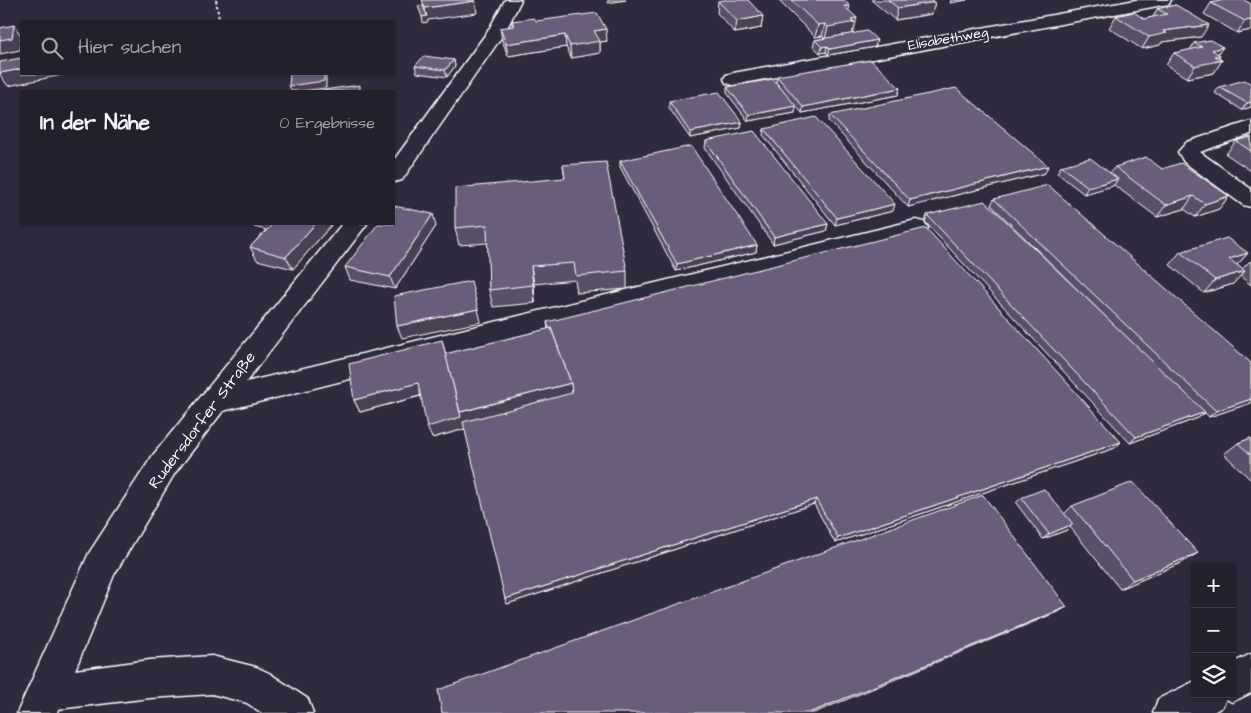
<!DOCTYPE html>
<html lang="de">
<meta charset="utf-8">
<style>
:root{--surface:#23202e;--page:#2f2d3a;--text:#f1f3f6;--muted:#a3a3aa;--line:#403e4a}
body{margin:0;font-family:"Architects Daughter",sans-serif;background:var(--page);color:var(--text)}
.controls{position:absolute;right:15px;bottom:15px;display:grid;overflow:hidden;border-radius:0px;box-shadow:0 1px 4px #0004}
.controls button{width:45px;height:45px;display:grid;place-items:center;padding:0;border:0;border-bottom:1px solid var(--line);background:var(--surface);color:var(--text);font:25px sans-serif}
.list{margin:0;padding:0;list-style:none}
h2{display:flex;justify-content:space-between;align-items:center;height:65px;margin:0;padding:0 20px;font-size:21px}
h2 small{font-size:16px;font-weight:400;color:var(--muted)}
.icon{flex:none;width:28px;height:28px;fill:none;stroke:currentColor;stroke-width:2;stroke-linecap:round;stroke-linejoin:round}
.map{position:relative;flex:none;width:1251px;height:713px;overflow:hidden}
.search{position:absolute;background:var(--surface);box-shadow:0 1px 4px #0004;left:20px;top:20px;width:375px;height:55px;display:flex;align-items:center;gap:12px;box-sizing:border-box;padding:0 18px;border-radius:0px;color:var(--muted);font-size:19px}
.panel{position:absolute;background:var(--surface);box-shadow:0 1px 4px #0004;left:20px;top:90px;width:375px;height:135px;border-radius:0px}
.map>svg:first-child{display:block}
</style>
<div class="map">
<svg width="1251" height="713" viewBox="0 0 1251 713">
<rect width="100%" height="100%" fill="#2f2a3d"/>
<filter id="ink" filterUnits="userSpaceOnUse"><feTurbulence type="fractalNoise" baseFrequency=".02" numOctaves="2"/><feDisplacementMap in="SourceGraphic" scale="10" xChannelSelector="R" yChannelSelector="G"/><feConvolveMatrix kernelMatrix="1 2 1 2 8 2 1 2 1" color-interpolation-filters="sRGB"/></filter>
<g filter="url(#ink)">
<g fill="none" stroke-linecap="round" stroke-linejoin="round">
<g stroke="#fff" stroke-width="3">
<g id="minor">
<path d="M505,0H521L505,32L402,180L394,182V160L488,31Z"/>
<path d="M1136,0H1171L1169,4L1163,5L733,85L726,83L724,79L726,75L733,73Z"/>
<path d="M1251,121V134L1200,152L1251,189V207L1243,205L1184,162L1178,152L1187,142Z"/>
<path d="M916,220L924,222L928,228L924,234L223,411L175,473L114,575L75,670L150,660L212,656L256,667L269,673L308,699L313,713H262L247,703L212,694L150,698L58,709L57,713H17L89,553L153,455L342,224H367L246,382Z"/>
<path d="M1251,654V693L1232,702L1226,699L1222,707L1212,713H1153L1158,699L1195,681V694H1232V663Z"/>
</g>
</g>
<path stroke="#fff" stroke-width="2" stroke-dasharray="2.5 2.5" stroke-linecap="butt" d="M216,0L219,19"/>
<use href="#minor" fill="#2f2a3d" fill-rule="evenodd"/>
</g>
<g fill="#5a5069" stroke="#fff">
<path d="M779,0H844L854,30H853L852,34L875,47L828,55L826,52L820,53L813,46L815,40L824,38L822,36L815,37L779,1Z"/>
<path d="M871,0H933L935,2L932,14L895,20Z"/>
<path d="M1244,0L1251,30L1237,33L1204,14L1211,3Z"/>
<path d="M718,1L763,16L761,28L735,33L717,13Z"/>
<path d="M1176,5L1201,37L1162,42L1160,45L1142,49L1109,28L1116,16L1144,19L1153,17L1157,9Z"/>
<path d="M512,21H536L607,41L600,42V53L571,58L566,47L508,56L502,40L500,28L512,27Z"/>
<path d="M1194,43L1223,47L1218,54L1220,55L1218,58L1222,60L1214,73L1187,78L1166,65L1174,53L1190,50Z"/>
<path d="M454,60L455,66L447,77L417,73L415,66Z"/>
<path d="M777,76L898,95L802,113L795,105V113L748,121L727,93V87L776,82Z"/>
<path d="M1251,84V107L1242,110L1215,93L1219,87Z"/>
<path d="M669,101L742,122L741,128L690,138L669,108Z"/>
<path d="M830,115L1045,173L908,207L829,121Z"/>
<path d="M764,129L893,211L835,225L763,135Z"/>
<path d="M1251,137V171L1226,154L1236,141Z"/>
<path d="M706,141L828,224L826,231L773,244L705,148Z"/>
<path d="M620,161L757,245L756,252L676,271L620,167Z"/>
<path d="M563,165L627,271V289L577,293L575,280L534,284L535,303L493,307L489,290L488,243L459,245L455,228L565,178Z"/>
<path d="M1061,166L1110,173L1115,167L1162,169L1229,196L1219,209L1195,217L1184,209L1157,217L1114,185L1084,194L1057,173Z"/>
<path d="M994,199L1251,363V403L1209,417L1205,413L1198,418L1130,443L925,222L927,215L1120,331L991,205Z"/>
<path d="M252,224H332L293,269L257,260L250,247L266,230L254,227Z"/>
<path d="M436,226L395,289L350,280L345,267Z"/>
<path d="M1180,252L1248,253L1237,265L1242,269L1249,262L1251,261V285L1240,276L1233,284L1204,293L1170,265Z"/>
<path d="M547,322L1121,442L1115,448L835,543L814,504L507,604L465,429L432,438L421,396L360,412L354,400L446,354L548,329Z"/>
<path d="M1251,438V480L1224,454L1238,443Z"/>
<path d="M1021,498L1064,514L1072,506L1183,562L1120,589L1070,527L1067,530L1043,539L1016,503Z"/>
</g>
<g fill="#4a4155" stroke="#fff">
<path d="M608,0H626L608,3Z"/>
<path d="M951,0H967L950,3Z"/>
<path d="M475,1L477,13L428,20V22L423,23L422,17L426,16L425,8Z"/>
<path d="M935,2L932,14L895,20L898,8Z"/>
<path d="M844,6H850L847,17Z"/>
<path d="M763,16L761,28L735,33L737,21Z"/>
<path d="M857,18L854,30H853L852,34L825,39L828,27L851,19Z"/>
<path d="M1251,20V30L1237,33L1245,21Z"/>
<path d="M825,24L822,36L815,37L818,25Z"/>
<path d="M14,25L21,36L20,50L0,54V40Z"/>
<path d="M1209,25L1201,37L1162,42L1160,45L1142,49L1149,37L1163,31Z"/>
<path d="M606,29L607,41L600,42V53L571,58L570,46L594,31Z"/>
<path d="M565,35L566,47L508,56L506,44Z"/>
<path d="M877,40L875,47L828,55L830,49Z"/>
<path d="M827,46L826,52L820,53L822,47Z"/>
<path d="M1223,47L1217,55H1220L1215,62L1222,60L1214,73L1187,78L1195,66L1212,50Z"/>
<path d="M454,60L455,66L447,77L445,70Z"/>
<path d="M21,69V74H67L8,86L0,75V73Z"/>
<path d="M324,74H326V88L300,91H292L289,86Z"/>
<path d="M900,88L898,95L802,113L803,107Z"/>
<path d="M1251,102V107L1242,110L1247,103Z"/>
<path d="M796,106L795,113L748,121L749,115Z"/>
<path d="M742,122L741,128L690,138V132Z"/>
<path d="M1048,166L1045,173L908,207L910,200Z"/>
<path d="M1118,179L1113,186L1084,194L1088,187Z"/>
<path d="M1193,196L1184,209L1157,217L1166,205Z"/>
<path d="M1229,196L1219,209L1195,217L1205,204Z"/>
<path d="M895,204L893,211L835,225L837,218Z"/>
<path d="M433,214L436,226L395,289L390,277Z"/>
<path d="M315,224H332L293,269L286,257Z"/>
<path d="M828,224L826,231L773,244L774,237Z"/>
<path d="M757,245L756,252L676,271L677,264Z"/>
<path d="M1248,253L1236,266L1229,259Z"/>
<path d="M531,266L534,284L535,303L533,285Z"/>
<path d="M1245,271L1233,284L1204,293L1215,280Z"/>
<path d="M478,309L481,322L402,338L397,326Z"/>
<path d="M442,340L461,412L571,383L573,399L432,438L427,427Z"/>
<path d="M418,383L423,395L360,412L354,400Z"/>
<path d="M1251,399V403L1209,417L1216,411Z"/>
<path d="M1205,412L1198,418L1130,443L1136,437Z"/>
<path d="M1121,442L1115,448L835,543L838,538Z"/>
<path d="M816,499L814,504L507,604L505,599Z"/>
<path d="M1073,524L1067,530L1043,539L1049,534Z"/>
<path d="M1198,553L1183,562L1120,589L1133,580Z"/>
<path d="M1067,607L1060,611L814,713H809Z"/>
</g>
<g fill="#695d7a" stroke="#fff">
<path d="M422,0H475V1L425,8Z"/>
<path d="M724,0H748L763,16L737,21L718,1Z"/>
<path d="M791,0H844L850,6H844L857,18L851,19L855,22L828,27L825,24L818,25Z"/>
<path d="M888,0H933L935,2L898,8Z"/>
<path d="M1224,0H1244L1251,4V20L1245,21L1211,3Z"/>
<path d="M423,5L427,16L422,17L418,6Z"/>
<path d="M1176,5L1209,25L1163,31L1167,33L1149,37L1116,16L1134,12L1144,19L1167,14L1157,9Z"/>
<path d="M597,13L606,29L594,31L600,41L570,46L565,35L506,44L500,28L514,26L512,21L534,18L536,21Z"/>
<path d="M14,25L12,38L0,40V28Z"/>
<path d="M867,31L877,40L830,49L827,46L822,47L815,40Z"/>
<path d="M1210,40L1223,47L1212,50L1220,55L1214,56L1222,60L1195,66L1174,53L1202,47L1194,43Z"/>
<path d="M424,56L454,60L445,70L415,66Z"/>
<path d="M21,58V69L0,73V62Z"/>
<path d="M871,60L900,88L803,107L777,76Z"/>
<path d="M290,74H324V81L289,86Z"/>
<path d="M773,79L796,106L749,115L727,87Z"/>
<path d="M1245,80L1251,84V102L1247,103L1219,87Z"/>
<path d="M360,85V91H316Z"/>
<path d="M956,88L1048,166L910,200L830,115Z"/>
<path d="M719,92L742,122L690,132L669,101Z"/>
<path d="M816,117L895,204L837,218L764,129Z"/>
<path d="M754,131L828,224L774,237L706,141Z"/>
<path d="M1251,137V151L1236,141Z"/>
<path d="M691,146L757,245L677,264L620,161Z"/>
<path d="M1146,157L1162,169L1181,163L1229,196L1205,204L1193,196L1166,205L1115,167Z"/>
<path d="M1090,158L1118,179L1088,187L1061,166Z"/>
<path d="M606,162L627,271L576,276L574,263L531,266L533,285L489,290L487,225L455,228V188L565,178L563,165Z"/>
<path d="M1048,185L1251,363V399L1216,411L994,199Z"/>
<path d="M985,201L1205,412L1136,437L927,215Z"/>
<path d="M394,206L433,214L390,277L345,267L378,224H394Z"/>
<path d="M273,224H315L286,257L250,247Z"/>
<path d="M926,228L1121,442L838,538L816,499L505,599L463,422L572,393L571,383L551,328L549,329L547,322Z"/>
<path d="M1227,238L1248,253L1229,259L1245,271L1215,280L1180,252Z"/>
<path d="M471,281L478,309L397,326L394,296Z"/>
<path d="M551,328L571,383L460,412L445,354Z"/>
<path d="M442,340L461,417L427,427L418,383L354,400L349,364Z"/>
<path d="M1251,438V455L1238,443Z"/>
<path d="M1133,482L1198,553L1133,580L1072,506Z"/>
<path d="M1044,489L1073,524L1049,534L1021,498Z"/>
<path d="M983,495L1067,607L809,713H442L438,690Z"/>
</g>
</g>
<g text-anchor="middle" dominant-baseline="central" stroke-width="4.5" stroke-linejoin="round" paint-order="stroke">
<g font-size="14" fill="#fff" stroke="#2f2a3d">
<text transform="translate(948 39) rotate(-10)">Elisabethweg</text>
</g>
<g font-size="16" fill="#fff" stroke="#2f2a3d">
<text transform="translate(202 420) rotate(-53)">Rudersdorfer Straße</text>
</g>
</g>
</svg>
<div class="controls">
<button>+</button>
<button>−</button>
<button><svg class="icon" aria-label="layers" viewBox="0 0 24 24"><path d="M12 4l9 5-9 5-9-5zM3 14l9 5 9-5"/></svg></button>
</div>
<div class="search"><svg class="icon" aria-label="search" viewBox="0 0 24 24"><circle cx="10" cy="10" r="6"/><path d="M15 15l6 6"/></svg>Hier suchen</div>
<section class="panel">
<h2>In der Nähe<small>0 Ergebnisse</small></h2>
<ul class="list">
</ul>
</section>
</div>
